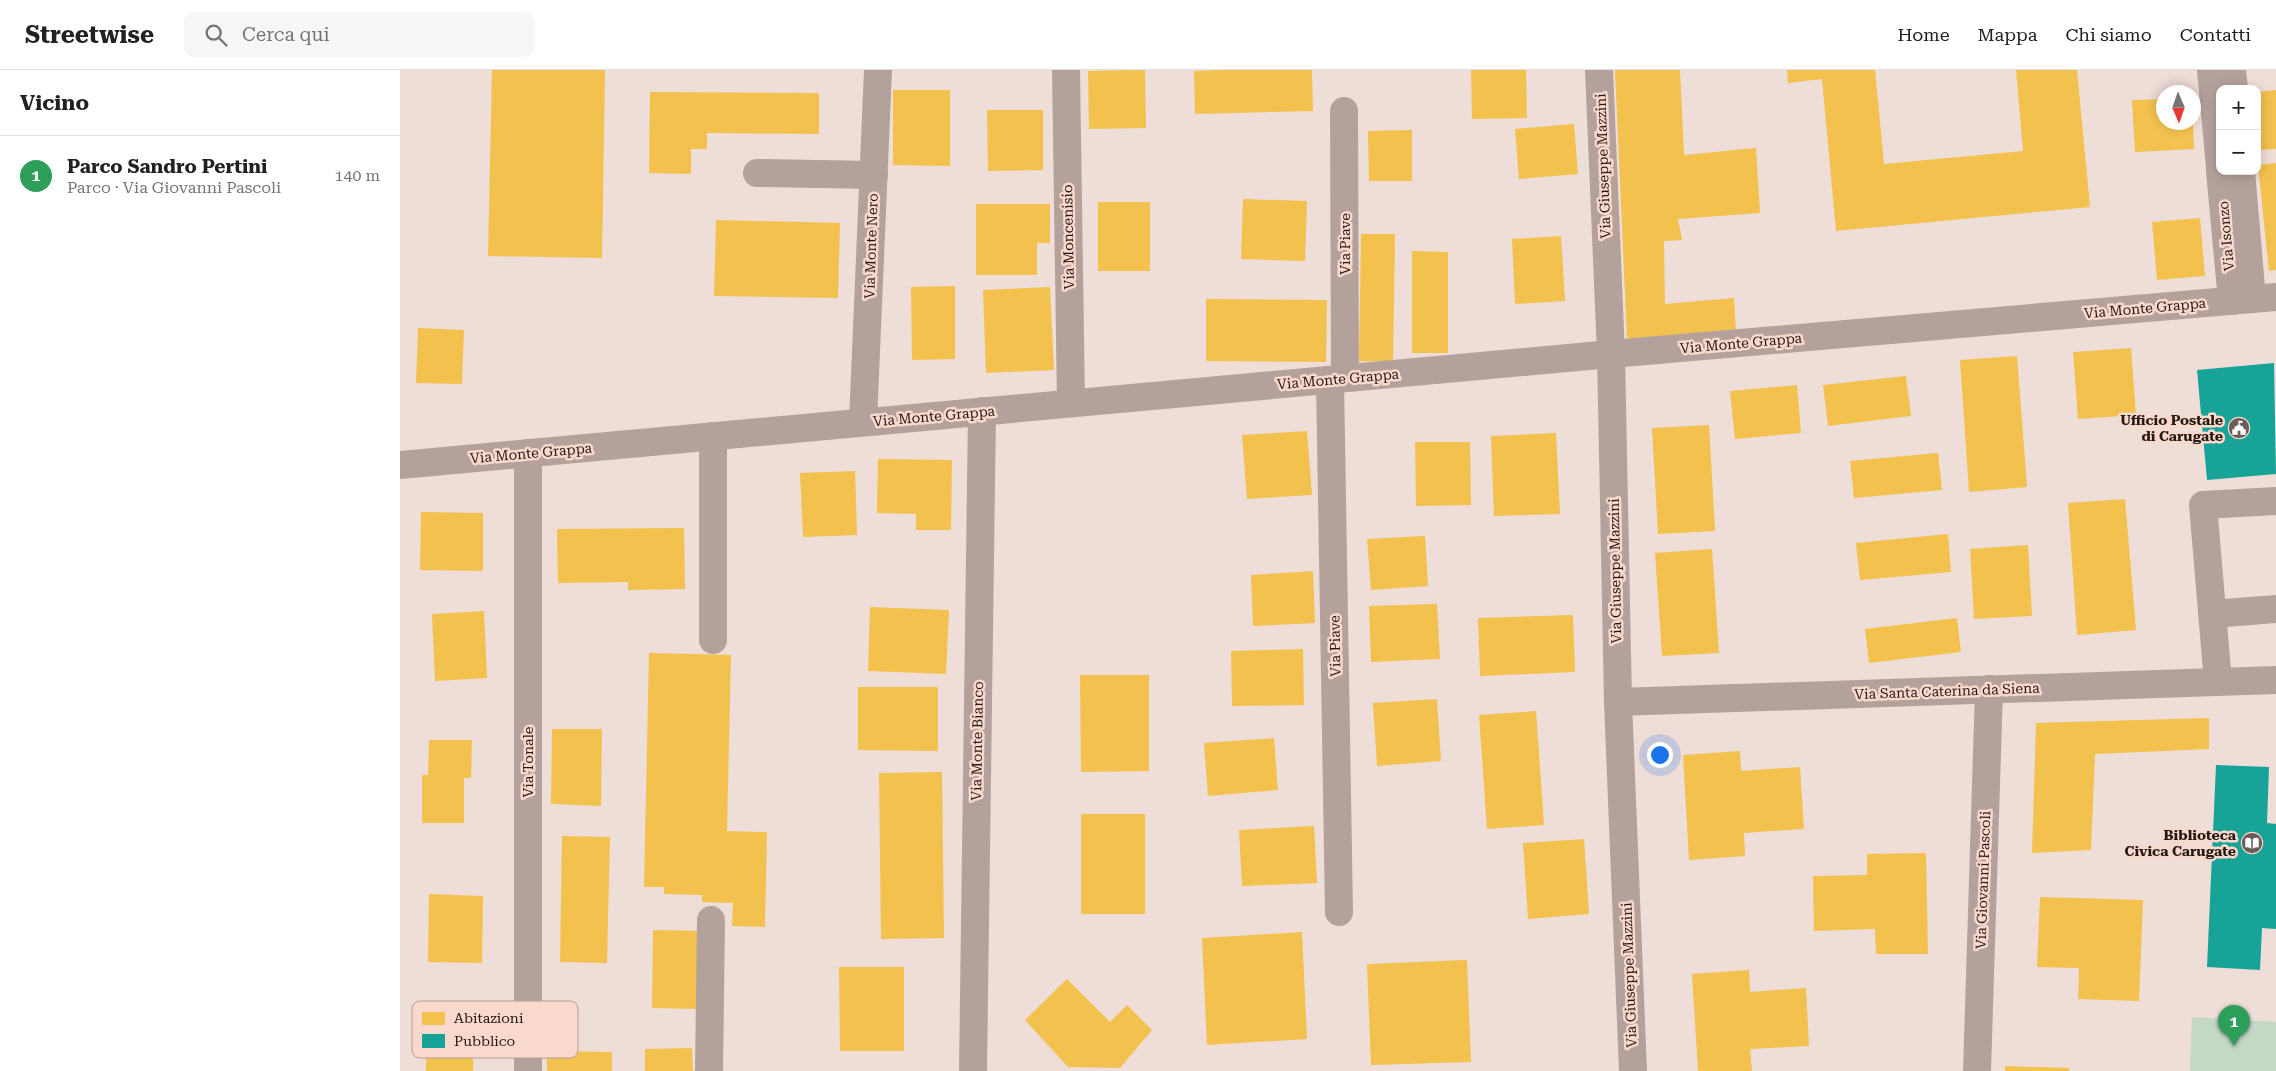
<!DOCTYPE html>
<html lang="it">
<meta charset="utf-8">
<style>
:root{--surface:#fff;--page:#f6f6f6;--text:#202124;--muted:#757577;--line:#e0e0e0;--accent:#111827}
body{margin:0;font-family:"Roboto Serif",serif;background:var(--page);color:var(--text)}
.controls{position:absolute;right:15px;top:15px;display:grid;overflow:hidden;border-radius:10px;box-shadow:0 2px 12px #0003}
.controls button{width:45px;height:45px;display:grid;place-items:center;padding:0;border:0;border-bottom:1px solid var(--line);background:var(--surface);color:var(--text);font:25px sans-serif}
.compass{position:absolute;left:1756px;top:15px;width:45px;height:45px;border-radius:50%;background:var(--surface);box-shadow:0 2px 12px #0003;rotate:178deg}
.you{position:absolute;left:1259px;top:684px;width:18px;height:18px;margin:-12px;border:4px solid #fff;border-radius:50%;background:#1a73e8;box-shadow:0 0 0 8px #1a73e833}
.badge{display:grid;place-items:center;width:32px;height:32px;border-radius:50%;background:var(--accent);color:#fff;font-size:16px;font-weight:700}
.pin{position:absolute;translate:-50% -41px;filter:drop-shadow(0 1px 2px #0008)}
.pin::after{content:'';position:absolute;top:26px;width:18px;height:15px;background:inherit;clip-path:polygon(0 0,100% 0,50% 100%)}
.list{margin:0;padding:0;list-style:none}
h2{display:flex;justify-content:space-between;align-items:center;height:65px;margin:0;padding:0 20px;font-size:21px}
h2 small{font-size:16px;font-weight:400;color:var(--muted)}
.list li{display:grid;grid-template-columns:32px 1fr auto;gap:15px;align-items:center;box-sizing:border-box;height:80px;padding:0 20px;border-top:1px solid var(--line)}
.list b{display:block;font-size:19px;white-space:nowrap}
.list p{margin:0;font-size:16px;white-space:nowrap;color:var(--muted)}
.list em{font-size:16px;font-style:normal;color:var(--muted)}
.icon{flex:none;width:28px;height:28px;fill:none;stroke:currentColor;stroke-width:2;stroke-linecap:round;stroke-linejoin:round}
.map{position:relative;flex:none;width:1876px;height:1001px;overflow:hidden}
header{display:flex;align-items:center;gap:30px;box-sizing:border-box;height:70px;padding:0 25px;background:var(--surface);border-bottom:1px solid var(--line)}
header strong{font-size:24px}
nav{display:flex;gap:28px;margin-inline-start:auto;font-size:18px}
.search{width:350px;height:45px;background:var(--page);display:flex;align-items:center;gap:12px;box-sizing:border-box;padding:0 18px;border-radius:10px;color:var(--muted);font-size:19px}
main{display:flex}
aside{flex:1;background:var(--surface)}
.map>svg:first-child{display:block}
</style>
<header>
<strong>Streetwise</strong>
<div class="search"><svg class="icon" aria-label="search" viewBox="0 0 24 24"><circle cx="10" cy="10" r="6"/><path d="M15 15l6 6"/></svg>Cerca qui</div>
<nav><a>Home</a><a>Mappa</a><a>Chi siamo</a><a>Contatti</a></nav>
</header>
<main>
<aside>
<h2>Vicino<small></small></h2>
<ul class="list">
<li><span class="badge" style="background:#2e9e5b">1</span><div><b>Parco Sandro Pertini</b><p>Parco · Via Giovanni Pascoli</p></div><em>140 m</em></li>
</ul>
</aside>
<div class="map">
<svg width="1876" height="1001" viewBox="0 0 1876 1001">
<rect width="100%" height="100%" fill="#efddd7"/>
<path fill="#c3d9c6" d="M1792,947L1876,952V1001H1790Z"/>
<g fill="#f2c14e">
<path d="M92,0H205L202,188L88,186Z"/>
<path d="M745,0L746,58L689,59L688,1Z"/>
<path d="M824,0H912L913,41L795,44L794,1Z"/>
<path d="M1071,0H1126L1127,48L1072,49Z"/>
<path d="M1215,0H1280L1284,85L1356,78L1360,143L1278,149L1282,170L1264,171L1265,234L1334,228L1336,261L1227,269Z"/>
<path d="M1387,0H1475L1484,94L1623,81L1616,0H1677L1690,137L1436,161L1422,9L1388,13Z"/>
<path d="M493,20H550V96L493,95Z"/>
<path d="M1876,20V79L1859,80L1857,22Z"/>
<path d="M250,22L419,23V64L307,63V79H291V104L249,103Z"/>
<path d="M1764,29V52H1793L1794,79L1735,82L1732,30Z"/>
<path d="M587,40H643V100L588,101Z"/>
<path d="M1174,54L1178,104L1119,109L1115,59Z"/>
<path d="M1012,60V111H969L968,61Z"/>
<path d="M1876,93V200L1869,201L1858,95Z"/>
<path d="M843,129L907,131L905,191L841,189Z"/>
<rect x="698" y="132" width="52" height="69"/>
<path d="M576,134H650V173H637V205H576Z"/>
<path d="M1800,148L1805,206L1757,210L1752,152Z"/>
<path d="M316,150L440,153L438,228L314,226Z"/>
<path d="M961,164H995L993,292L959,291Z"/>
<path d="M1161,166L1165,231L1115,234L1112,169Z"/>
<path d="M1012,181L1048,182V283H1012Z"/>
<path d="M555,216V289L512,290L511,217Z"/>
<path d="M650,217L654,300L586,303L583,220Z"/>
<path d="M806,229L927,230L926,292L806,291Z"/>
<path d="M18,258L64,260L62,314L16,313Z"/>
<path d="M1731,278L1736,345L1678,349L1673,282Z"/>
<path d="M1617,286L1627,417L1569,422L1560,290Z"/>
<path d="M1506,306L1511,346L1428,356L1423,315Z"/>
<path d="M1397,315L1401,363L1335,369L1330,321Z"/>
<path d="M1309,355L1315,461L1258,464L1252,358Z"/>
<path d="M907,361L912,425L847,429L842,365Z"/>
<path d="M1156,363L1160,444L1094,446L1091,366Z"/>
<path d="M1015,372H1070L1071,435L1016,436Z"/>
<path d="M1538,383L1542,420L1454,428L1450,391Z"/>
<path d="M478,389L552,390L551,460H516V444L477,443Z"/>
<path d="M455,401L457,465L403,467L400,403Z"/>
<path d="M1725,429L1736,560L1677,565L1668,433Z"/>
<path d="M21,442L83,443V501L20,500Z"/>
<path d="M284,458L285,519L228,520V512L158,513L157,459Z"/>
<path d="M1548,464L1551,502L1460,510L1456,473Z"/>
<path d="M1025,466L1028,516L971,520L967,469Z"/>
<path d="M1628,475L1632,546L1574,549L1570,479Z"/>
<path d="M1312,479L1319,583L1262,586L1255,483Z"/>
<path d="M913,501L915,553L853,556L851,505Z"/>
<path d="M1037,534L1040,589L971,592L969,536Z"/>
<path d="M470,537L549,540L546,604L468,601Z"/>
<path d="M84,541L87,608L35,611L32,544Z"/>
<path d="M1173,545L1175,602L1080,606L1078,548Z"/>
<path d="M1557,548L1561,582L1469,593L1465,559Z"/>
<path d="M903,579L904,635L832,636L831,581Z"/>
<path d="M249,583L331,585L327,761L367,762L365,857L332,856L333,833L302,832V825L264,824V817H244Z"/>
<path d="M680,605H749V701L681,702Z"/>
<path d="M458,617H538V681L458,680Z"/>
<path d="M1037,629L1041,691L977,696L973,633Z"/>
<path d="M1136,641L1144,755L1087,759L1079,645Z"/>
<path d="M1809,648V679L1695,684L1691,780L1632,783L1636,653Z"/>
<path d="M152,659H202L201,736L151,734Z"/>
<path d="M874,668L878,720L808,726L804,673Z"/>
<path d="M29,670H72L71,708H64V753H22V705H28Z"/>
<path d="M1340,681L1341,701L1400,697L1404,759L1344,763L1345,786L1289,790L1283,685Z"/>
<path d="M542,702L544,868L481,869L479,703Z"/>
<rect x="681" y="744" width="64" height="100"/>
<path d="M914,756L917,813L842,816L839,760Z"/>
<path d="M162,766L210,767L207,893L160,892Z"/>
<path d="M1184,769L1189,844L1128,849L1123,773Z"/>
<path d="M1526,783L1528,884H1476L1475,859L1414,861L1413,806L1467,805V784Z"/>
<path d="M29,824L83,826L82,893L28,892Z"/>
<path d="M1640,827L1743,830L1739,931L1678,929L1679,898L1637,897Z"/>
<path d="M253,860L301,861L300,939L252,938Z"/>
<path d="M902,862L907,969L807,975L802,868Z"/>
<path d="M1067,890L1071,992L971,995L967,894Z"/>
<path d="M439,897H504V981H440Z"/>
<path d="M1349,900L1350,922L1406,918L1409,976L1350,979L1352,1001H1298L1292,904Z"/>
<path d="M667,909L710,952L727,935L752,960L720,998L668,997L625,950Z"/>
<rect x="26" y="949" width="47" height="52"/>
<path d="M292,978L293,1001H245V979Z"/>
<path d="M147,981L212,982V1001H147Z"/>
<path d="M1605,996L1669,998V1001H1605Z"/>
</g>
<g fill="#17a398">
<path d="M1874,293L1876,404L1807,410L1797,300Z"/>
<path d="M1816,695L1869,697L1867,753L1876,754V859L1862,858L1860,900L1807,897Z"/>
</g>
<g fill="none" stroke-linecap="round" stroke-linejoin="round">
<g stroke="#b5a19c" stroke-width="28">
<path d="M666,0L671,333"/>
<path d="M1199,0L1211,284L1218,632L1233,1001"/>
<path d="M1811,0L1820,97"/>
<path d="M1832,0L1834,19"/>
<path d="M944,41L945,308"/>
<path d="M1820,101L1832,231"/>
<path d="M1841,101L1852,229"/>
<path d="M357,103L474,105"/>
<path d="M930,310L939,842"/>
<path d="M463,352L478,0"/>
<path d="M128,383V1001"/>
<path d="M0,395L1211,284L1876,227"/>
<path d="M1812,544L1876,539"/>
<path d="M313,570V366"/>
<path d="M1818,612L1803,435L1876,431"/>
<path d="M1218,632L1876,610"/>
<path d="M309,1001L311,850"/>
<path d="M573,1001L582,341"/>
<path d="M1577,1001L1589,619"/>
</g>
</g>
<defs>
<g id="civic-disc" transform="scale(1.125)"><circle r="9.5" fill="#6a5d58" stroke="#f9d8cd"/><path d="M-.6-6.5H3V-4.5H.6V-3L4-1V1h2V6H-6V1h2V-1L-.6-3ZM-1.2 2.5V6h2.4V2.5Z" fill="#fff"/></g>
<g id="library-disc" transform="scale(1.125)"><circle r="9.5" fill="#6a5d58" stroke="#f9d8cd"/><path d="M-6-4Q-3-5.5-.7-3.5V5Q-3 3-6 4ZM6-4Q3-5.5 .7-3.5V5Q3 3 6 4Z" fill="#fff"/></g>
</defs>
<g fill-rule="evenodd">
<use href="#civic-disc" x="1839" y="358"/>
<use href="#library-disc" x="1852" y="773"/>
</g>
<g text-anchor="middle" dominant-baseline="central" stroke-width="5" stroke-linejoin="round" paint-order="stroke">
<g font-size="14" fill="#231813" stroke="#f9d8cd">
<text transform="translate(1203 96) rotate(-92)">Via Giuseppe Mazzini</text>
<text transform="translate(1826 166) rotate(-95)">Via Isonzo</text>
<text transform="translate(668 167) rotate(-91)">Via Moncenisio</text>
<text transform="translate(945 174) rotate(-90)">Via Piave</text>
<text transform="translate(471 176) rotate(-88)">Via Monte Nero</text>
<text transform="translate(1745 238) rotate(-5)">Via Monte Grappa</text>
<text transform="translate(1341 273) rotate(-5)">Via Monte Grappa</text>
<text transform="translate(938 309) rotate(-5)">Via Monte Grappa</text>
<text transform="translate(534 346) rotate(-5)">Via Monte Grappa</text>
<text transform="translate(131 383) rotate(-5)">Via Monte Grappa</text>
<text transform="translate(1215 501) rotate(-91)">Via Giuseppe Mazzini</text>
<text transform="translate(935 576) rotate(-91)">Via Piave</text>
<text transform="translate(1547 621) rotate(-2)">Via Santa Caterina da Siena</text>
<text transform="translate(577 671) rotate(-89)">Via Monte Bianco</text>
<text transform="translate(128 692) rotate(-90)">Via Tonale</text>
<text transform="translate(1583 810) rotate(-88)">Via Giovanni Pascoli</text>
<text transform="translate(1229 905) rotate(-92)">Via Giuseppe Mazzini</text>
</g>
<g font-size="14" font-weight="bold" fill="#231813" stroke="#f9d8cd" text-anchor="end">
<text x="1823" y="350">Ufficio Postale<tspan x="1823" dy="16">di Carugate</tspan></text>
<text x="1836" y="765">Biblioteca<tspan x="1836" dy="16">Civica Carugate</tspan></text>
</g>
</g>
<rect x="12" y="931" width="166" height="57" rx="8" fill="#f9d8cd" stroke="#b99e95" stroke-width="1"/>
<rect x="22" y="942" width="23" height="13" fill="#f2c14e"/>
<rect x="22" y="964" width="23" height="14" fill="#17a398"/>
<g font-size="14" fill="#231813">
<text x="54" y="953">Abitazioni</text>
<text x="54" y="976">Pubblico</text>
</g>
</svg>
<div class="controls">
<button>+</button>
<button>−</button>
</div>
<svg class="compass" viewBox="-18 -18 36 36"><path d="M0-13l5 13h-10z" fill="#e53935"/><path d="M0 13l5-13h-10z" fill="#757577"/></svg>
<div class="you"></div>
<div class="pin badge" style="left:1834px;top:976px;background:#2e9e5b">1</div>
</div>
</main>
